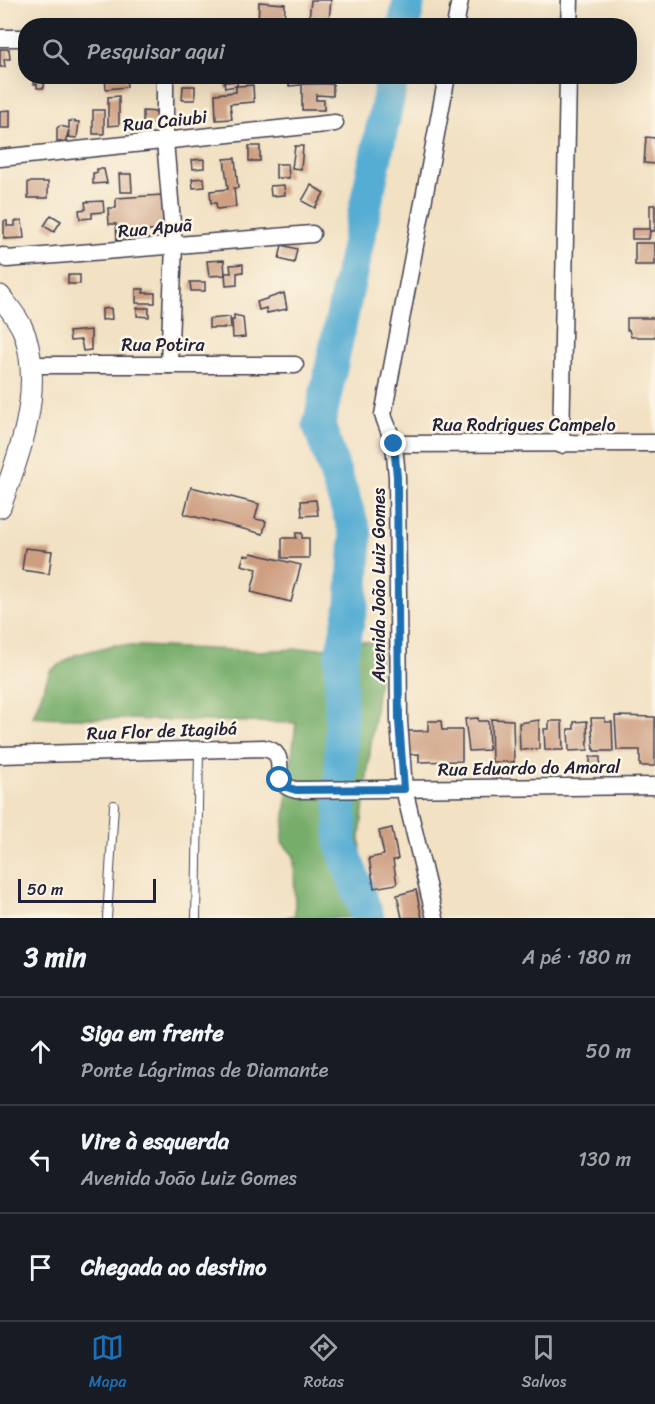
<!DOCTYPE html>
<html lang="pt">
<meta charset="utf-8">
<style>
:root{--surface:#171b24;--page:#242831;--text:#f1f3f6;--muted:#9ea1a6;--line:#363941;--accent:#1f6fb2}
body{margin:0;font-family:Sriracha,sans-serif;background:var(--page);color:var(--text)}
.scale{position:absolute;left:18px;bottom:15px;width:138px;box-sizing:border-box;padding-left:6px;border:3px solid #22223b;border-top:0;font-size:16px;line-height:21px;white-space:nowrap;color:#22223b;-webkit-text-stroke:4px #fcf5e5;paint-order:stroke}
.stop{position:absolute;width:18px;height:18px;margin:-14px;border:4px solid #1f6fb2;border-radius:50%;background:#fff}
.stop.end{background:#1f6fb2;border-color:#fff;box-shadow:0 2px 6px #0008}
.list{margin:0;padding:0;list-style:none}
h2{display:flex;justify-content:space-between;align-items:center;height:78px;margin:0;padding:0 24px;font-size:26px}
h2 small{font-size:20px;font-weight:400;color:var(--muted)}
.list li{display:grid;grid-template-columns:39px 1fr auto;gap:18px;align-items:center;box-sizing:border-box;height:108px;padding:0 24px;border-top:2px solid var(--line)}
.list b{display:block;font-size:22px;white-space:nowrap}
.list p{margin:0;font-size:20px;white-space:nowrap;color:var(--muted)}
.list em{font-size:20px;font-style:normal;color:var(--muted)}
.icon{flex:none;width:33px;height:33px;fill:none;stroke:currentColor;stroke-width:2;stroke-linecap:round;stroke-linejoin:round}
.map{position:relative;flex:none;width:655px;height:918px;overflow:hidden}
.search{position:absolute;background:var(--surface);box-shadow:0 6px 24px #0002;left:18px;right:18px;top:18px;height:66px;display:flex;align-items:center;gap:15px;box-sizing:border-box;padding:0 21px;border-radius:24px;color:var(--muted);font-size:22px}
.sheet{height:402px;background:var(--surface)}
nav{display:flex;justify-content:space-around;align-items:center;box-sizing:border-box;height:84px;border-top:2px solid var(--line);background:var(--surface);font-size:16px;color:var(--muted)}
nav a{display:grid;justify-items:center;gap:3px}
nav .on{color:var(--accent)}
.map>svg:first-child{display:block}
</style>
<div class="map">
<svg width="655" height="918" viewBox="0 0 655 918">
<rect width="100%" height="100%" fill="#fcf5e5"/>
<filter id="ink" filterUnits="userSpaceOnUse"><feTurbulence type="fractalNoise" baseFrequency=".0167" numOctaves="2"/><feDisplacementMap in="SourceGraphic" scale="12" xChannelSelector="R" yChannelSelector="G"/><feConvolveMatrix kernelMatrix="1 2 1 2 8 2 1 2 1" color-interpolation-filters="sRGB"/></filter>
<filter id="wash" filterUnits="userSpaceOnUse"><feTurbulence type="fractalNoise" baseFrequency=".008" numOctaves="4" result="noise"/><feDisplacementMap in="SourceGraphic" scale="24" xChannelSelector="R" yChannelSelector="G"/><feGaussianBlur stdDeviation="1.35" result="paint"/><feColorMatrix in="noise" values="0 0 0 0 0 0 0 0 0 0 0 0 0 0 0 0 0 1.4 0 .05"/><feComposite in="paint" operator="in"/></filter>
<g filter="url(#wash)">
<rect width="100%" height="100%" fill="#f2e1c3"/>
<path fill="#77ad6b" stroke="#4c6853" stroke-width="1.5" d="M354,641L383,643L360,836L362,878L371,907L380,918H286L295,915L294,856L282,842L296,723L33,717L50,671L75,655L114,645L258,651L337,647Z"/>
<g fill="none" stroke-linecap="round" stroke-linejoin="round">
<g stroke="#56add3" stroke-width="33">
<path d="M404,26L409,0"/>
<path d="M368,918L341,844V655L352,604L356,535L319,425L393,76"/>
</g>
</g>
<g id="blocks">
<g fill="#ce9e81">
<path d="M311,0H331L329,21L309,20Z"/>
<path d="M259,2L285,4L284,26H258Z"/>
<path d="M0,49H9L10,59H4L5,67H0Z"/>
<path d="M34,76H45L44,88H37V84H34Z"/>
<path d="M288,76H299L300,85L289,86Z"/>
<path d="M126,77L127,87L106,89L105,78Z"/>
<path d="M237,81V86L253,85L254,102L230,104L232,119L216,120L215,94L236,92V86L225,88L224,82Z"/>
<path d="M302,84H333V96L316,95V100H324V110H302Z"/>
<path d="M183,86H195V100H182Z"/>
<path d="M119,96V125L108,126V97Z"/>
<path d="M10,110V128H0V111Z"/>
<rect x="93" y="110" width="11" height="24"/>
<path d="M143,111L157,112L156,124L143,123Z"/>
<path d="M69,121L79,122L77,138L68,137L69,130L65,143L57,141V128L60,126L69,128Z"/>
<path d="M646,137L655,138V164L644,163Z"/>
<rect x="249" y="146" width="11" height="15"/>
<path d="M295,146H303L301,169L292,168Z"/>
<path d="M235,158L238,188H234L236,207L217,209L216,203H211L210,191L228,189L224,159Z"/>
<path d="M204,159V168L193,169L192,160Z"/>
<path d="M276,164H288L289,178H276Z"/>
<path d="M97,169H104L107,183L93,184V173H97Z"/>
<path d="M119,174H131L132,192H120Z"/>
<path d="M204,178L205,187L193,188L192,179Z"/>
<rect x="28" y="182" width="20" height="16"/>
<path d="M284,185L285,195L271,196L270,186Z"/>
<path d="M311,185L324,193L315,208L302,201Z"/>
<path d="M162,195L163,230L137,232V239L117,241L116,224H109L108,208H116V198Z"/>
<path d="M103,201L104,212L92,213V218L80,219L79,210L86,209L85,202Z"/>
<rect x="650" y="205" width="5" height="26"/>
<path d="M51,215L61,221L54,232L44,226Z"/>
<path d="M22,220L24,238L4,239V221H7V226H15V221Z"/>
<path d="M632,229H650L649,239H632Z"/>
<rect x="635" y="243" width="20" height="22"/>
<path d="M282,245L297,249L294,263L279,259Z"/>
<path d="M224,260L225,275L209,276L207,261Z"/>
<path d="M243,264V272L237,273V285L226,286L225,273H231L230,265Z"/>
<rect x="68" y="275" width="12" height="9"/>
<path d="M190,282H205V291H191Z"/>
<path d="M136,289H144L143,293H155V303H136Z"/>
<path d="M284,293L287,309L267,313L266,308L259,310L257,302Z"/>
<path d="M111,308L112,319L102,320V309Z"/>
<path d="M137,308H149V317L137,316Z"/>
<path d="M234,315L243,317L245,337L233,338L232,320H234Z"/>
<path d="M230,317L231,328H209V319Z"/>
<path d="M627,318H655V337H631L629,330H627Z"/>
<path d="M91,330V350L83,351L81,340L70,341L69,332Z"/>
<path d="M191,487L259,504L255,519L266,521L263,534L184,514Z"/>
<path d="M316,500L318,515L302,516L301,501Z"/>
<path d="M296,533H302V538H309V558H282V538H296Z"/>
<path d="M25,548L52,551L49,574L22,570Z"/>
<path d="M251,553L301,565L291,602L251,592L257,569L241,565L244,555L250,556Z"/>
<path d="M615,716L655,717V766H640V750H617Z"/>
<path d="M478,718V721H488L489,750L469,751L465,719Z"/>
<path d="M591,718H605V722H612L613,751H594Z"/>
<path d="M491,719L513,720L514,762H492Z"/>
<path d="M539,720V749L520,750L519,723Z"/>
<path d="M428,721H441L442,730H462V761L419,762V754L404,755V731H428Z"/>
<path d="M549,721H562L563,750H545L544,729H549Z"/>
<path d="M587,721L588,750L569,751L568,729H574V722Z"/>
<rect x="590" y="757" width="10" height="11"/>
<path d="M392,828L398,859L393,860L397,884L374,888L369,858L384,855L379,831Z"/>
<path d="M416,890L422,918H402L397,895Z"/>
</g>
</g>
</g>
<g filter="url(#ink)">
<use href="#blocks" fill-opacity="0" stroke="#413f4f" stroke-width="1.5"/>
<g fill="none" stroke-linecap="round" stroke-linejoin="round">
<g stroke="#413f4f" stroke-width="10">
<g id="service">
<path d="M107,918L114,805"/>
<path d="M196,918L199,750"/>
</g>
</g>
<g stroke="#413f4f" stroke-width="19">
<g id="minor">
<path d="M455,26L460,0"/>
<path d="M569,26L570,0"/>
<path d="M0,38H26"/>
<path d="M165,76V141L174,246L169,365"/>
<path d="M0,158L335,123"/>
<path d="M3,256L7,259L312,234"/>
<path d="M31,365H295"/>
<path d="M394,444L655,443"/>
<path d="M561,445L568,76"/>
<path d="M0,755L263,748C295,753 264,783 296,790L655,786"/>
<path d="M435,918L404,789L399,721L397,477L394,444L383,415L447,76"/>
</g>
</g>
<g stroke="#413f4f" stroke-width="23">
<path id="tertiary" d="M0,296C9,308 20,320 25,335C43,392 20,454 0,507"/>
</g>
<use href="#service" stroke="#fff" stroke-width="8"/>
<use href="#minor" stroke="#fff" stroke-width="16"/>
<use href="#tertiary" stroke="#fff" stroke-width="21"/>
</g>
</g>
<g fill="none" stroke-linecap="round" stroke-linejoin="round" filter="url(#ink)">
<path stroke="#1f6fb2" stroke-width="8" d="M280,780L286,787L296,790L404,789L399,721L397,477L394,444"/>
</g>
<g text-anchor="middle" dominant-baseline="central" stroke-width="5" stroke-linejoin="round" paint-order="stroke">
<g font-size="18" fill="#22223b" stroke="#fcf5e5">
<text transform="translate(165 121) rotate(-6)">Rua Caiubi</text>
<text transform="translate(155 228) rotate(-5)">Rua Apuã</text>
<text x="163" y="345">Rua Potira</text>
<text x="524" y="425">Rua Rodrigues Campelo</text>
<text transform="translate(379 585) rotate(-90)">Avenida João Luiz Gomes</text>
<text transform="translate(162 731) rotate(-2)">Rua Flor de Itagibá</text>
<text transform="translate(529 768) rotate(-1)">Rua Eduardo do Amaral</text>
</g>
</g>
</svg>
<div class="scale">50 m</div>
<div class="stop" style="left:280px;top:780px"></div>
<div class="stop end" style="left:394px;top:444px"></div>
<div class="search"><svg class="icon" aria-label="search" viewBox="0 0 24 24"><circle cx="10" cy="10" r="6"/><path d="M15 15l6 6"/></svg>Pesquisar aqui</div>
</div>
<section class="sheet">
<h2>3 min<small>A pé · 180 m</small></h2>
<ul class="list">
<li><svg class="icon" aria-label="ahead" viewBox="0 0 24 24"><path d="M12 20V5M6 11l6-6 6 6"/></svg><div><b>Siga em frente</b><p>Ponte Lágrimas de Diamante</p></div><em>50 m</em></li>
<li><svg class="icon" aria-label="left" viewBox="0 0 24 24"><path d="M17 20v-9H6M10 6l-5 5 5 5"/></svg><div><b>Vire à esquerda</b><p>Avenida João Luiz Gomes</p></div><em>130 m</em></li>
<li><svg class="icon" aria-label="arrive" viewBox="0 0 24 24"><path d="M6 21V4h12l-3 4 3 4H6"/></svg><div><b>Chegada ao destino</b></div></li>
</ul>
</section>
<nav>
<a class="on"><svg class="icon" aria-label="map" viewBox="0 0 24 24"><path d="M3 6l6-2 6 2 6-2v14l-6 2-6-2-6 2zM9 4v14M15 6v14"/></svg>Mapa</a>
<a><svg class="icon" aria-label="directions" viewBox="0 0 24 24"><path d="M12 3l9 9-9 9-9-9zM9 14v-3h6M13 9l2 2-2 2"/></svg>Rotas</a>
<a><svg class="icon" aria-label="saved" viewBox="0 0 24 24"><path d="M7 4h10v16l-5-4-5 4z"/></svg>Salvos</a>
</nav>
